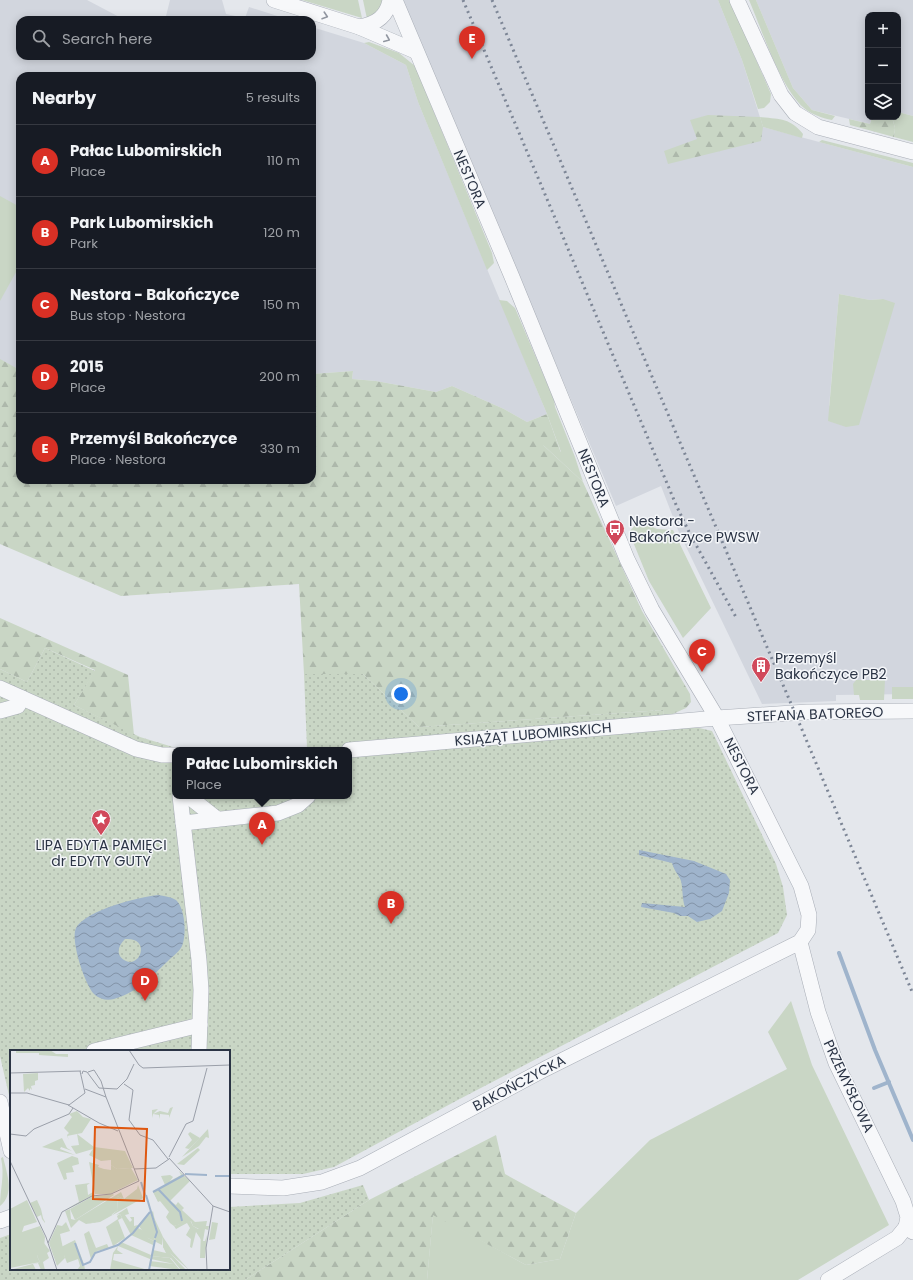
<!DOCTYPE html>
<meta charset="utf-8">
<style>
:root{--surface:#171b24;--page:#242831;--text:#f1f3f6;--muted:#9ea1a6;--line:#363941;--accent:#d93025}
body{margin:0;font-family:Poppins,sans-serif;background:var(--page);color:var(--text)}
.controls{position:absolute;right:12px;top:12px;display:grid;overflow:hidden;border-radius:8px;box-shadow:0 2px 10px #0003}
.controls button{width:36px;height:36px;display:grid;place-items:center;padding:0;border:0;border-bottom:1px solid var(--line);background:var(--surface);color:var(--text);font:20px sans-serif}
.you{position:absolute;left:401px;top:694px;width:14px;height:14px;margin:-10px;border:3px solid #fff;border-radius:50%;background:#1a73e8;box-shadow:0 0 0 6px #1a73e833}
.badge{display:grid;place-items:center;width:26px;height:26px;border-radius:50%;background:var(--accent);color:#fff;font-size:13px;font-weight:700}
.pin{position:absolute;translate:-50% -33px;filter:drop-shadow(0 1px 2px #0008)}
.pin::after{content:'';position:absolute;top:21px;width:14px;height:12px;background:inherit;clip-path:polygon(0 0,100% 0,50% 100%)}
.popup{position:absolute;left:172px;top:747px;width:180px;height:52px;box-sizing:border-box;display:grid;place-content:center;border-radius:8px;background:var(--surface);filter:drop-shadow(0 1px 3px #0005);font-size:13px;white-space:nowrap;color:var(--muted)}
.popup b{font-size:15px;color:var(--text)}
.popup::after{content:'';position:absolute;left:50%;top:100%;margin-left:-8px;border:8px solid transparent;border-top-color:var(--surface)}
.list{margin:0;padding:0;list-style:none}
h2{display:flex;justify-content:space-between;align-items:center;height:52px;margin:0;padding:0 16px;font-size:17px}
h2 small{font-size:13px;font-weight:400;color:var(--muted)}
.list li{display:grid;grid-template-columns:26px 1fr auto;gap:12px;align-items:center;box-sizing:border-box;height:72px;padding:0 16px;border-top:1px solid var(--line)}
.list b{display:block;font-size:15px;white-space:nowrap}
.list p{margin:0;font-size:13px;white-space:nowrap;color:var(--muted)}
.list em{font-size:13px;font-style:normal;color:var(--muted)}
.icon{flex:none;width:22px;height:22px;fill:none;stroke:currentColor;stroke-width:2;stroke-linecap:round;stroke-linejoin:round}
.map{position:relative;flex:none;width:913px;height:1280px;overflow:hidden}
.search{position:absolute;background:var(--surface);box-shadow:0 2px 10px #0003;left:16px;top:16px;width:300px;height:44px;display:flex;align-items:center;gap:10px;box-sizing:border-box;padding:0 14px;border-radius:12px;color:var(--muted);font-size:15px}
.panel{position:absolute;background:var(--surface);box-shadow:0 2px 10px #0003;left:16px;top:72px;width:300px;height:412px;border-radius:12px}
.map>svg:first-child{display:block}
</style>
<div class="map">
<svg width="913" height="1280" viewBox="0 0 913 1280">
<defs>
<pattern id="forest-firs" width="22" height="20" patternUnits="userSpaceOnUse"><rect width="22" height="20" fill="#c9d6c5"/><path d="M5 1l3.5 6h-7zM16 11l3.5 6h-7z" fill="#adb8ab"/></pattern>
<pattern id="park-dots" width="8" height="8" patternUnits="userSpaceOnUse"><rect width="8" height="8" fill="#c9d6c5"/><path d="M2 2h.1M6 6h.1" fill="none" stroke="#adb8ab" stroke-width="1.8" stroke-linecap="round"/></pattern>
<pattern id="water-waves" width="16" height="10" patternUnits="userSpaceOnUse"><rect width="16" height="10" fill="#9fb4cc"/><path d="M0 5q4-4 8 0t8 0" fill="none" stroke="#8293a7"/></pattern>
</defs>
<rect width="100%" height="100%" fill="#e4e7ec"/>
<g fill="#d2d6de" fill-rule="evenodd">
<path d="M0,0H87L125,20H20V56H312V27L364,43L406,65L418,102L547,414L527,422L504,409L452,386L436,392L376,381L352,379L353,371L312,374V76H20V370L0,360Z"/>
<path d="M170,0H222L226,14L245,18L249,7L290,20H165Z"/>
<path d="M402,0H718L742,60L763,127L913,167V694L836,695V701L762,704L678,530L661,486L616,506ZM839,294L870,300L883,299L829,407Z"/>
<path d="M756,0H913V116L898,112V15H868V117H872L870,124L812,110L793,88Z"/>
</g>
<g fill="#c9d6c5">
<path d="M302,0H358L362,18Z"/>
<path d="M363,0H384L383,7L367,19Z"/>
<path d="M718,0H730L771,94L770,102L764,108L758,109L742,60Z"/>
<path d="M749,0H756L793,88L812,110L835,116L832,120C822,118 811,114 804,108C780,87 762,30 749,0Z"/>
<path d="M369,42L399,53L415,66L492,253L494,263L487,270L418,102L406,65L364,43Z"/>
<path d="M898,112L913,116V142L894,137L895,128L892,117H898Z"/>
<path d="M760,117C779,119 791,118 803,134L802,138L763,127Z"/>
<path d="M822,140L913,163V167L819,142Z"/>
<path d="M0,196L20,207V265L0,301Z"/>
<path d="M839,294L870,300L883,299L895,303L859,425L846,427L828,421Z"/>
<path d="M499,300L507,301L515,308L554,400L555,407L575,457L583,482L541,443L561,452L547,414Z"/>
<path d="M639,521L657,529L673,530L711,608L683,638L649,581L629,532Z"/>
<path d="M856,680H885L884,700H860L859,695H854L853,684Z"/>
<rect x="892" y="687" width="21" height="12"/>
<path d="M791,1001L812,1065L889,1225L798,1280H427L433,1214L526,1265L560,1259L576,1213L650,1140L787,1069L768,1032Z"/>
<path d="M3,1157C7,1174 15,1194 0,1206C0,1189 5,1176 1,1158Z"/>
</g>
<g fill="url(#forest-firs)">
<path d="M708,115L760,117L763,127L761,141L668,164L664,151L697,139L690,120Z"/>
<path d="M872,117H892L895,128L894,137L850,125L849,119L870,124Z"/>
<path d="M0,359L20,370V480H312V374L353,371L352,379L376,381L436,392L452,386L504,409L527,422L547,414L561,453L543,445L583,482L642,611L690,694L691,702L686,708L664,718L663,710L419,727L363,674H304L299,584L121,596L0,544Z"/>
<path d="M0,618L128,675L134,735L74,705L95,670L45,648L27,682L0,669Z"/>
<path d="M496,1135L505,1174L576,1213L560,1259L526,1265L433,1215L427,1280H245L369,1200Z"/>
</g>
<g fill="url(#park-dots)" fill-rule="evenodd">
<path d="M45,648L95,671L74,705L140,737L173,747L307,748L304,674H363L419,727L663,710L665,723L695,727L712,731L776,864L783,887L787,915L778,933L454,1102L334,1167L303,1174H229V1051H11V1104L0,1056V669L27,682ZM175,750H349V796H175Z"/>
<path d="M363,1185L369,1200L245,1280H0V1238L11,1234V1269H229V1207L300,1203Z"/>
</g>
<g fill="url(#water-waves)" fill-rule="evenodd">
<path d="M639,850L694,861L726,874L730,880L729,893L722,911L710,919L697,922L688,916H680L674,913L641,907L642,903L685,907C682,899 683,889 681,881C679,875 674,871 672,863L639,855Z"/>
<path d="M158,895C164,896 171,897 176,900C185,908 187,935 182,946C180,951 173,956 170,959C152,976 138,992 114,999C107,1001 99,999 94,994C85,985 70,940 76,928C86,910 139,897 158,895ZM125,939C152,937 140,970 124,960C115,954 119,945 125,939Z"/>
</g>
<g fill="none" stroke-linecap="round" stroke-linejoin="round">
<g stroke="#9fb4cc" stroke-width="4">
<path d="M839,953L875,1050L913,1140"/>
<path d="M874,1088L889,1082"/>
</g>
<g stroke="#a9aeb7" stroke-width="16">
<g id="minor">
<path d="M274,0L359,27L415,51"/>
<path d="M737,0L781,95L795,113L818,127L913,152"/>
<path d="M359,27C376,24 387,17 390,0"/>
<path d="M0,688L136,749L162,755H175"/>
<path d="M0,711L18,706L22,698"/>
<path d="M349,750L717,718L807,712L913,711"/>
<path d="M180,796L199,960L201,990L199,1051"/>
<path d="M188,796L217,819"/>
<path d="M183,823L278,813L298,805L308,796"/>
<path d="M800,942L818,1012L836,1063L903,1201L908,1217L906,1227L913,1232"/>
<path d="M94,1051L200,1025"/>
<path d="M0,1102L11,1151"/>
<path d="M229,1186L283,1188L322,1182L360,1168L545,1069L800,942L808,930L809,915L801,886L717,718L652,610L627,559L512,277L395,0"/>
<path d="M0,1221L11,1217"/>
<path d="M828,1280L897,1238L906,1227"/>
</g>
</g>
<use href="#minor" stroke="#f7f8fa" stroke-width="15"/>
<g stroke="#7d8696" stroke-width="3" stroke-dasharray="2 4" stroke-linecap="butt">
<path d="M463,0L677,507L690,534L737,619"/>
<path d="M492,0L795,713L913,994"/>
</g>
</g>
<defs><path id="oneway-chevron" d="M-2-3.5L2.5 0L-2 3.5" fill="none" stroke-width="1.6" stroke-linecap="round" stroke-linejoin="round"/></defs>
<g stroke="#9196a0">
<use href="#oneway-chevron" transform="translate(325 16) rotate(18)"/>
<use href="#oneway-chevron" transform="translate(387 39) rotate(23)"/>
</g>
<defs>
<g id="bus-pin" transform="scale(1)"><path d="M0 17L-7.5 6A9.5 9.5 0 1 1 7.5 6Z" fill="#d1495b" stroke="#f4f6f9"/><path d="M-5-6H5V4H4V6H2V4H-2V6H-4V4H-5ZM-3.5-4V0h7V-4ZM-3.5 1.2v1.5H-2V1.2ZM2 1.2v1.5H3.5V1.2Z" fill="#fff"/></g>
<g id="building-pin" transform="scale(1)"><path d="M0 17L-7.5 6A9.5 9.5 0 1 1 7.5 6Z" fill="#d1495b" stroke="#f4f6f9"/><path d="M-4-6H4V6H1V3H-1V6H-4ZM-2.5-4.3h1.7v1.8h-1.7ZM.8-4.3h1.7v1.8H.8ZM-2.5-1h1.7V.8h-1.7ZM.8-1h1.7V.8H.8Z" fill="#fff"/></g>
<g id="sight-pin" transform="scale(1)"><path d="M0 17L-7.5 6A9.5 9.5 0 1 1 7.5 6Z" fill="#d1495b" stroke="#f4f6f9"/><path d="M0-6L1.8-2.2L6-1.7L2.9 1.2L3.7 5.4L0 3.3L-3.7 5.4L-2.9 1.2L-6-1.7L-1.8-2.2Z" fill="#fff"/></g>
</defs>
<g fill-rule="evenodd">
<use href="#bus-pin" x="615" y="529"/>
<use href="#building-pin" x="761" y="666"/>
<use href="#sight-pin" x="101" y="819"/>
</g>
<g text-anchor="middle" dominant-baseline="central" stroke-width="3" stroke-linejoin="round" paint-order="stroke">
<g font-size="14" fill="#2b3445" stroke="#f4f6f9">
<text transform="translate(470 179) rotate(67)">NESTORA</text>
<text transform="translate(594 478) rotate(68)">NESTORA</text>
<text transform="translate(815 714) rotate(-2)">STEFANA BATOREGO</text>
<text transform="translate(533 734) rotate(-5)">KSIĄŻĄT LUBOMIRSKICH</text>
<text transform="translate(742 766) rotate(63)">NESTORA</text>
<text transform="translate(519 1083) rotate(-28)">BAKOŃCZYCKA</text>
<text transform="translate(849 1086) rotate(65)">PRZEMYSŁOWA</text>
</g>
<g font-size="14" fill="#2b3445" stroke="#f4f6f9" text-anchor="start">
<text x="629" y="521">Nestora -<tspan x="629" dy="16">Bakończyce PWSW</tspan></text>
<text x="775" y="658">Przemyśl<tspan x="775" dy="16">Bakończyce PB2</tspan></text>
<text x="101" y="845" text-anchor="middle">LIPA EDYTA PAMIĘCI<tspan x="101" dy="16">dr EDYTY GUTY</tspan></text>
</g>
</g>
<g transform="translate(10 1050)">
<rect width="220" height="220" fill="#e4e7ec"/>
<path d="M6,0H40L46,4H58V7L29,5V3H6ZM28,23V30L25,31V35L21,36L22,40L20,38V41L18,38L14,42L13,24ZM163,57L159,68V65L150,64V69L149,65L143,64L142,68V60L148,59L143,64L150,61L158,63L160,58ZM67,61L73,67L81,69L72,83L57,86L59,90L57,85L59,83L54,78L62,67L59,64ZM198,79L199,88L196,87L189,96L172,107ZM52,88L57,98L62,101L51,97L50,99L65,105L32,97ZM62,106L68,108L69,114L62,116L64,122L56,123L57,129L54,130L47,113ZM169,121L180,131L160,151L166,155L168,152L174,158L172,160L185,172L197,171L196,176H199L198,180L195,179L193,191H195L197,185L195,208H190L191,180L183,176L181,171L164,176L160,173L156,167L159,162L150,151L148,152L143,142L155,135L151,126L160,125L163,127L160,131L171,125ZM80,133L77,135L78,145L83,142V145L68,154L55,160L69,152L65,135ZM128,135L133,148L90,172L76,174L88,171L100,161L102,165L108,160L107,146L114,149L127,139ZM143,161L147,181L144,191L138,188L128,175ZM110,164L112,168L108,170L115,188L103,196L96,177L108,169L107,166ZM79,181L86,198L97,194L99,198L87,201L81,209L74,184ZM153,187L163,202L179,220L153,197ZM65,190L74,214L75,220H67L70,216L68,209L57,213L51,197ZM111,192L141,205L140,209L108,196ZM141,206L160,208L170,220L139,216L140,211L164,214L141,209Z" fill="#c9d6c5"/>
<path d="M84,97L115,101L123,118L107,119L101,115V110L91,111L79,105ZM188,98L190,100L174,115L167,114ZM111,142L114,149L107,146L108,160L101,165L100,162L91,171L76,174L69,170L61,178L55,161L60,159L61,169L65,170ZM27,150L31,159L33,168L35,172V173L32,169L31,165L27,167L20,153ZM117,158L119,164L115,165L117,168L120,172L122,170L120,167H124V176L128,175V178L137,182L138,188L144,191L147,181L142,163L153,187L152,195L144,191L143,195L121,185L110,164L106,165ZM180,170L183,176L188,179L191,178L193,185L192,191L186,182L182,198L180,197L181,189L176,185L180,178L177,173L166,179L164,176ZM56,172L60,181L50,184L55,208L47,216L39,193L47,175L52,176ZM202,172L208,173L205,189L199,190ZM34,193L40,201L37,203L39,208L33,212L35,220H31L28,213L23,214L26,220H0L30,212L27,206ZM108,196L107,200L113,204H104L103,210L138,220H100L103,203ZM156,196L161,204L176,220H171L161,208L141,206L143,200L156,203L153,197Z" fill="#c9d6c5"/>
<path d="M137,167L143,180L142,182L129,176Z" fill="#c9d6c5"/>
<path d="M17,150L27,172L14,176L12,182L30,176L35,187L34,197L27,206L30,212L0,218V159Z" fill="#c9d6c5"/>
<path d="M180,82L190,88L179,99L175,98L182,90L178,84ZM67,84L84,97L83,99L66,104L61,96L69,95ZM79,112L89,115L88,117L94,119L101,120V115L107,119L121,118L128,130L100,144H85ZM103,144L104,145L65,170L60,159L81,147Z" fill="#c9d6c5"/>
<path fill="none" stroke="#9fb4cc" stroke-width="2" d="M175,124L197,125M205,126H220M131,132L135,145M148,139L170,162L172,171M143,142L174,125M136,145L147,182L145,188M65,193L73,215L80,212L85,203L108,195L123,183L140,162M139,220L145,190"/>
<path fill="none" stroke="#9a9fa9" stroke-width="1" d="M119,0L129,15M129,15L133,18L220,15M78,22L84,20L91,31L96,47M0,23L71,21M72,24L73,21L77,22L89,38L107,39L117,29L124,14M114,34L123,40L119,70L130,85L143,90L158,109M0,43H17L59,55L75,43L70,21M58,55L89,73L108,81M0,84L16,86L24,79L59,64L63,58M159,107L176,74L183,71L197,18M159,108L203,156M0,111L36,187L47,220M124,119L146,118L159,109M203,156L220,162M38,193L52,162L82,146L101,144L129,131L96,47L75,39M197,220L196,198L203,156"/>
<path fill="#df570f" fill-opacity="0.15" stroke="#df570f" stroke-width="2" d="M85,77L137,79L134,151L83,149Z"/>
<rect width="220" height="220" fill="none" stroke="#2b3445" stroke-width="2"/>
</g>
</svg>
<div class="controls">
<button>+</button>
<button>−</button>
<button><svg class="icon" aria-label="layers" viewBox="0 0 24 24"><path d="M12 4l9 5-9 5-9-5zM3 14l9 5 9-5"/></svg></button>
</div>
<div class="you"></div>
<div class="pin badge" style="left:262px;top:845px">A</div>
<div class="popup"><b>Pałac Lubomirskich</b>Place</div>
<div class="pin badge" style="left:391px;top:924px">B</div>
<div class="pin badge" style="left:702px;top:672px">C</div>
<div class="pin badge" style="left:145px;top:1001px">D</div>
<div class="pin badge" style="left:472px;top:59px">E</div>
<div class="search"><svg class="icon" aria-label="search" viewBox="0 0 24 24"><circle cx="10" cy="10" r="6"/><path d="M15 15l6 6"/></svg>Search here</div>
<section class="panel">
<h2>Nearby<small>5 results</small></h2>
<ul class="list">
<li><span class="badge">A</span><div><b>Pałac Lubomirskich</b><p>Place</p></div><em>110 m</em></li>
<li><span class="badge">B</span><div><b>Park Lubomirskich</b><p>Park</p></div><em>120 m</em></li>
<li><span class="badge">C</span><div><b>Nestora - Bakończyce</b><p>Bus stop · Nestora</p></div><em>150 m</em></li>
<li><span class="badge">D</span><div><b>2015</b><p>Place</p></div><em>200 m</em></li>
<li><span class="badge">E</span><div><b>Przemyśl Bakończyce</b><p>Place · Nestora</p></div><em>330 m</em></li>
</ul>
</section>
</div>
